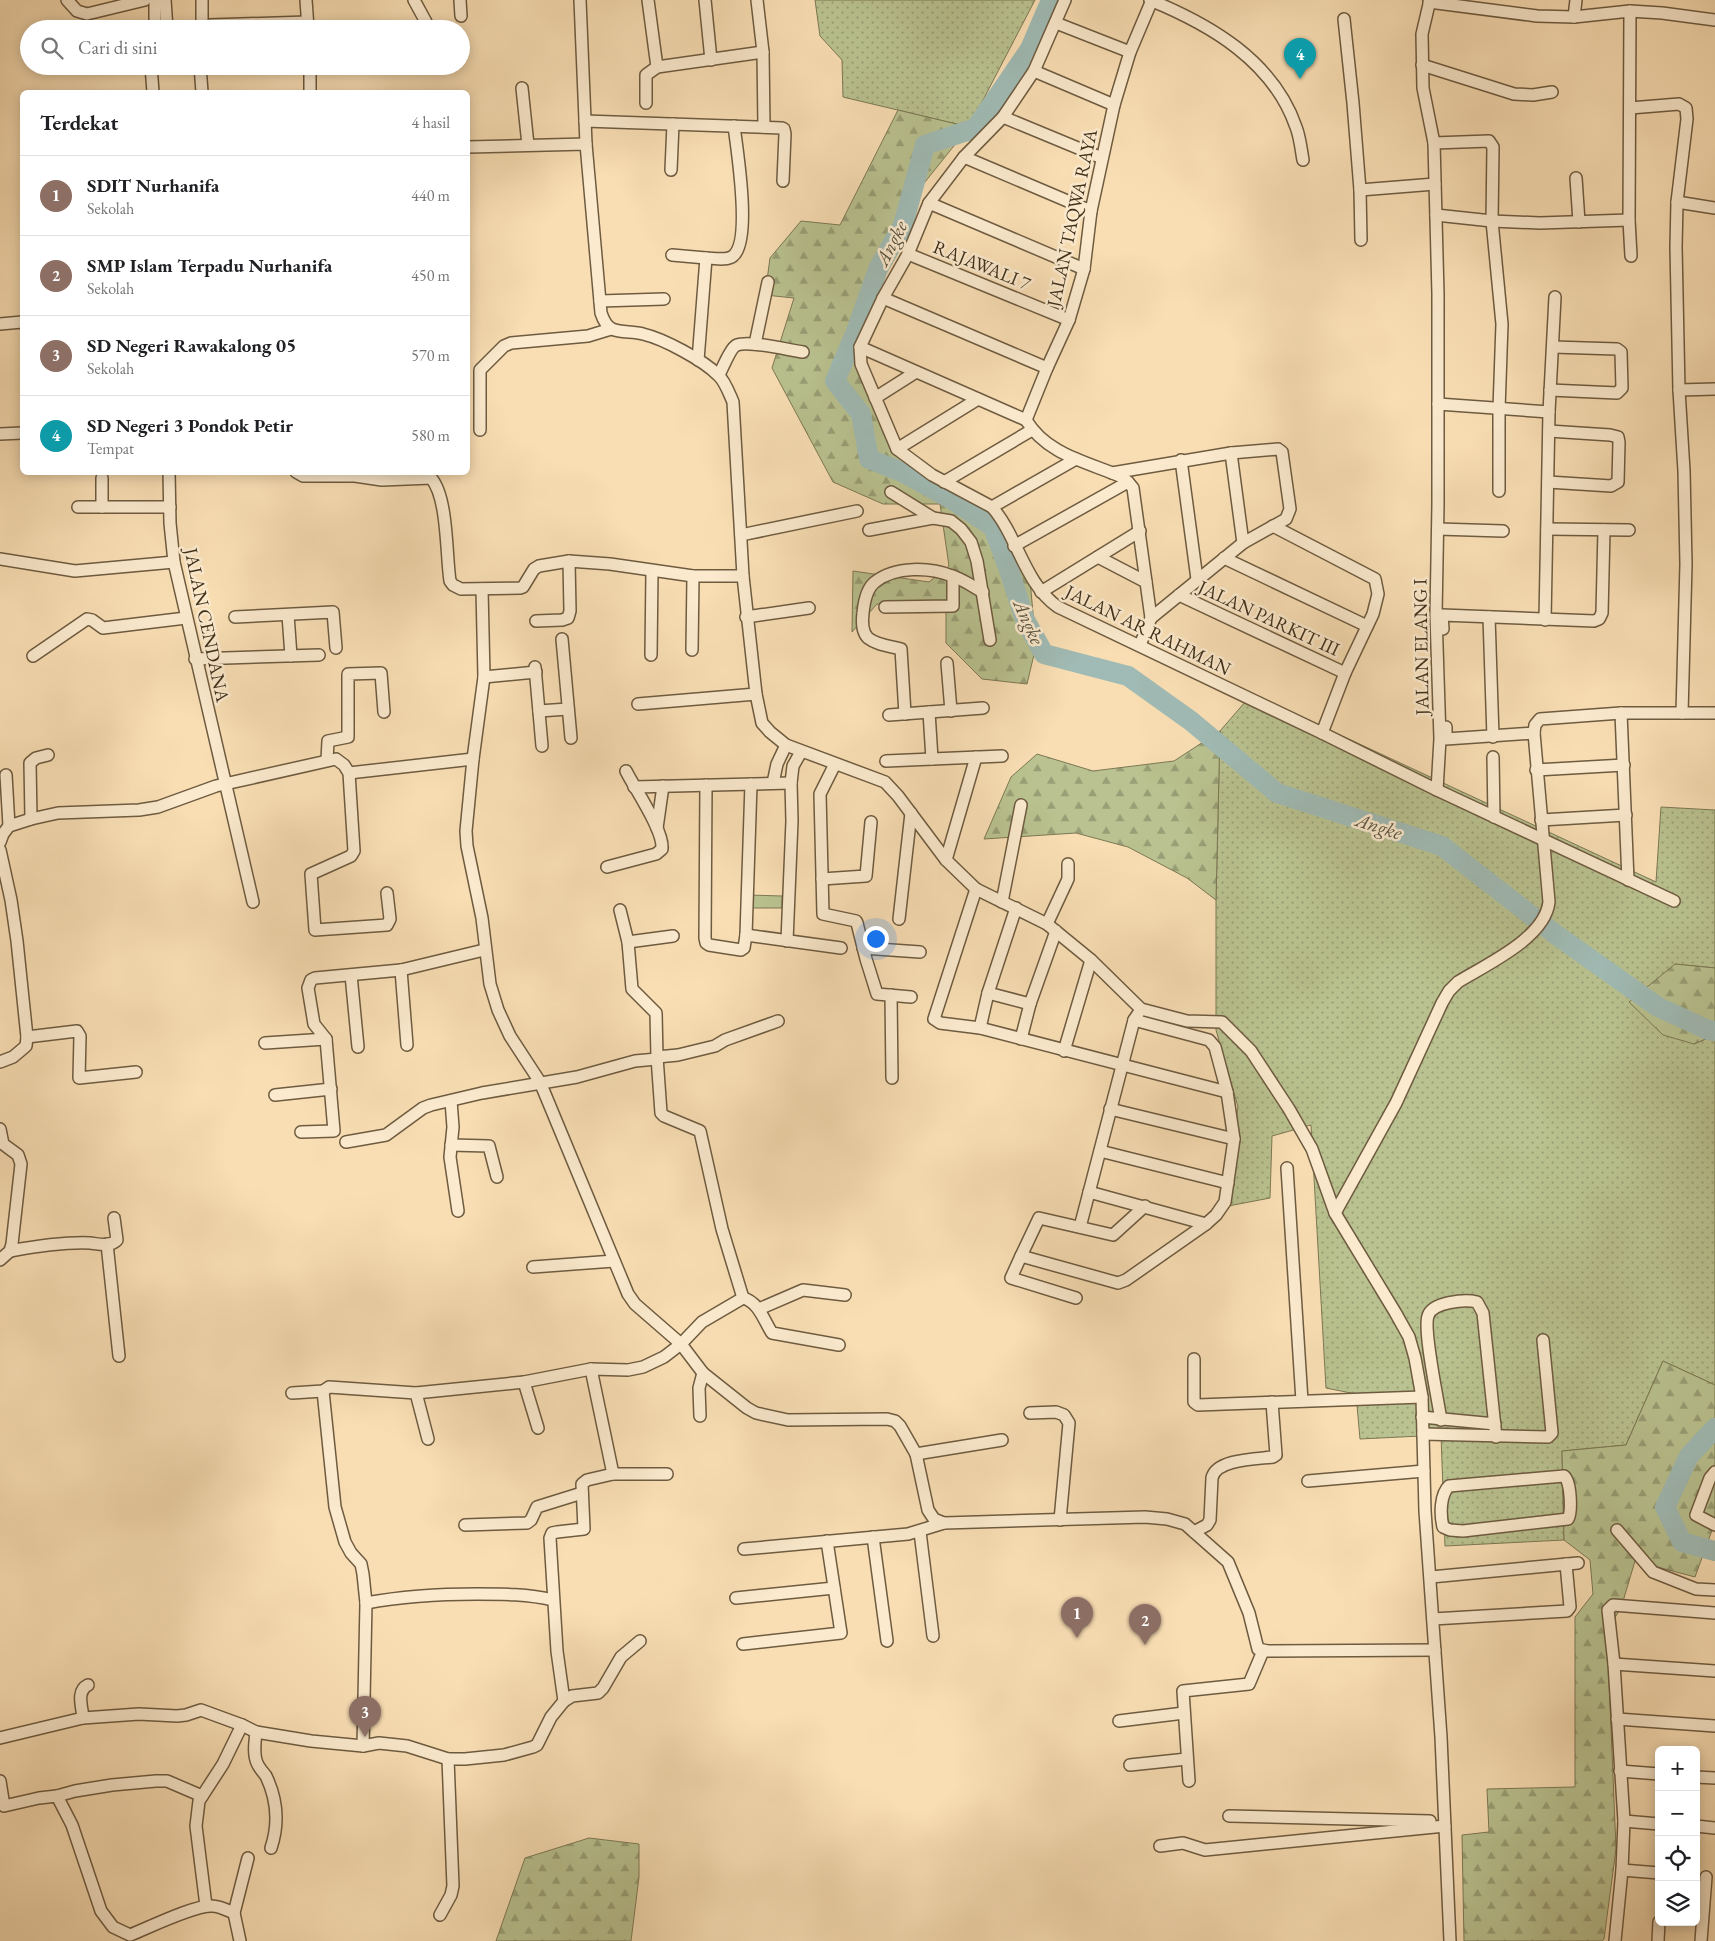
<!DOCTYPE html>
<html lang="id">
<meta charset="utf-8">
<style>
:root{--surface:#fff;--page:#f6f6f6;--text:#202124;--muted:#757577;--line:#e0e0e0;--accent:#8f2418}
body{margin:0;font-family:"EB Garamond",serif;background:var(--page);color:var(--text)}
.controls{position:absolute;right:15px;bottom:15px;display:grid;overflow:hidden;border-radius:8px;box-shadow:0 2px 12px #0003}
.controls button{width:45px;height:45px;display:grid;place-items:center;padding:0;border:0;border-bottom:1px solid var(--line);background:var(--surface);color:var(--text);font:25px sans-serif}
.you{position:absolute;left:875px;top:938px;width:18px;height:18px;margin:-12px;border:4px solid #fff;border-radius:50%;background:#1a73e8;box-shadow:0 0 0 8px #1a73e833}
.badge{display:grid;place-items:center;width:32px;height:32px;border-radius:50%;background:var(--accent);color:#fff;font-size:16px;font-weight:700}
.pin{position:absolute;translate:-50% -41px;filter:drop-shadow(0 1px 2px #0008)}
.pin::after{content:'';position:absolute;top:26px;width:18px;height:15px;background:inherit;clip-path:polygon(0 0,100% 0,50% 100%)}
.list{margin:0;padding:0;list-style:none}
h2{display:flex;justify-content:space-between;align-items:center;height:65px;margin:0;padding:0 20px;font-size:21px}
h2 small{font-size:16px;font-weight:400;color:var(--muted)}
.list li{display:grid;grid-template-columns:32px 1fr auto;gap:15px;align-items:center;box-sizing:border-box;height:80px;padding:0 20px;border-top:1px solid var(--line)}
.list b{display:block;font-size:19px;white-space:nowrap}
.list p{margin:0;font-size:16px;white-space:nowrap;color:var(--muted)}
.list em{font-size:16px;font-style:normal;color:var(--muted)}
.icon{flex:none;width:28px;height:28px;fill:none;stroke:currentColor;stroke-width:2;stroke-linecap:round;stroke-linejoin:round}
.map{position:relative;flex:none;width:1715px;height:1941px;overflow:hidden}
.search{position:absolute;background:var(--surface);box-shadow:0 2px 12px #0003;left:20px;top:20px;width:450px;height:55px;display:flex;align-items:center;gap:12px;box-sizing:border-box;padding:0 18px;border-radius:28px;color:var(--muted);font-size:19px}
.panel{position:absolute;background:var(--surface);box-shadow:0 2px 12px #0003;left:20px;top:90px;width:450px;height:385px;border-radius:8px}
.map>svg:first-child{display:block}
</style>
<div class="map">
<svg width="1715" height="1941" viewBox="0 0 1715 1941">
<defs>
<pattern id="grass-dots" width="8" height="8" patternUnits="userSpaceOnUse" patternTransform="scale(1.25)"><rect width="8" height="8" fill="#b9c290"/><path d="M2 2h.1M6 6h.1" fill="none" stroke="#989e75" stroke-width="1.8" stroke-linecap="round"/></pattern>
<pattern id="forest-firs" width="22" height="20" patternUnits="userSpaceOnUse" patternTransform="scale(1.25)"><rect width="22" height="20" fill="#b9c290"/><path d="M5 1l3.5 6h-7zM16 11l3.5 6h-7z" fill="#989e75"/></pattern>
</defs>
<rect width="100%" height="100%" fill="#f9deb4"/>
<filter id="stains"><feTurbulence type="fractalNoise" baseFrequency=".004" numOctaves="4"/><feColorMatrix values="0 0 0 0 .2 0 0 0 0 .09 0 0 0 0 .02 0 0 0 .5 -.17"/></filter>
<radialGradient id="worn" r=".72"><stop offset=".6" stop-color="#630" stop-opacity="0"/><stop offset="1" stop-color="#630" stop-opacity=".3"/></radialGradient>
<g fill="url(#grass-dots)" stroke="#7c7854">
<path d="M815,0H1035L969,127L843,97L842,60L820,36Z"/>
<path d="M1252,694L1656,882L1661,807L1715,810V968L1675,964L1694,1044L1715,1035V1385L1663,1361L1626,1445L1562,1451L1564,1540L1445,1546L1441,1435L1360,1439L1356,1394L1326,1388L1311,1125L1272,1136L1270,1198L1223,1207L1238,1107L1216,1030V900L1220,731Z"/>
</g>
<g fill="url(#forest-firs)" stroke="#7c7854">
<path d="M898,110L969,127L921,187L852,328L861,362L892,443L927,468L968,488L996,518L1030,580L1036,646L1027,684L982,679L946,643V610L877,604L852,632L853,571L929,582L949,566L940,504H883L833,482L772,368L794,298L765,295L770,258L801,221L840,225Z"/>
<path d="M1220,731L1216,900L1187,878L1128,847L1076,833L984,839L1011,777L1037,754L1093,771L1174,761Z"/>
<path d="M1675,964L1715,968V1035L1694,1044L1663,1035L1629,1002Z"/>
<path d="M1663,1361L1715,1385V1522L1695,1577L1635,1561L1621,1608L1607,1630L1616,1849L1604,1939L1602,1941H1464L1462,1835L1489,1832L1487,1789L1575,1787V1617L1593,1594L1590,1560L1564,1540L1562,1451L1626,1445Z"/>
<path d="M589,1838L639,1844V1877L631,1941H496L525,1858Z"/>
</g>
<path fill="#b9c290" stroke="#7c7854" d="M748,895L782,896V908H748Z"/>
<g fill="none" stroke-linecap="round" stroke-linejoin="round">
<g stroke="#a0bbb5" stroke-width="20">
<path d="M1051,0L1030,49L976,128L925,145L903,225L878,269L855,334L835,381L861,414L869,459L902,472L951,499L993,527L1009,570L1025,620L1044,654L1128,676L1191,721L1277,793L1442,846L1555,934L1658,1007L1708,1030L1715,1031"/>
<path d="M1715,1428L1689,1456L1665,1507L1682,1542L1715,1551"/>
</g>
<g stroke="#6e5b40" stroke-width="14">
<g id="minor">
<path d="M67,0L77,11L87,14L145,0"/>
<path d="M165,0L167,29"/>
<path d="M202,0V29"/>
<path d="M306,0L308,28"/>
<path d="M414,0L426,22"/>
<path d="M460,0L461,16"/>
<path d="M580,0L586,144"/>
<path d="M705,0L711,60"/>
<path d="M757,0L763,52L764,127"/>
<path d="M1065,0L1034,71L1003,117L964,157L929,203L908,254L883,298L860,347L861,364L897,449L932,475L992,507C1018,537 1024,583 1058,607L1322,733L1437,790L1674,901"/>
<path d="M1150,0C1211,25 1273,61 1296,127C1300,137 1301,149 1303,160"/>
<path d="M1430,0L1422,34L1423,88L1434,143L1438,294V504L1436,615L1440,739L1437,790"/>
<path d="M1429,2L1537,16L1574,17L1630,11L1662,13L1715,20"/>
<path d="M1630,11L1629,220L1631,256"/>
<path d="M1574,17L1576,0"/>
<path d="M1344,19L1353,103L1360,190L1361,240"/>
<path d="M1056,23L1130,52"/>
<path d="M210,25L307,22"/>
<path d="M155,29V0"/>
<path d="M1422,65L1514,94L1533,95L1552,92"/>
<path d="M151,66L153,92"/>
<path d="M200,66L202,92"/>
<path d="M310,66V92"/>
<path d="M657,67L763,52"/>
<path d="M1034,71L1114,105"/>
<path d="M522,88L528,145"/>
<path d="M646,103V75L657,67L648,0"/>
<path d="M1630,108L1679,104L1686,108L1687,119L1677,202L1676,247L1679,390L1684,471L1686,564L1682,713"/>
<path d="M1003,117L1102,158"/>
<path d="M585,121L782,128L784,129L785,134L783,181"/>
<path d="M1434,143L1489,141L1493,147L1492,221L1502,324L1499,409V491"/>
<path d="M468,147L586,144L601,313C603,319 606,326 612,329C621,333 633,331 643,334C664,339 703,360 718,375C725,381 729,393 733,402L743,576L756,694L762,723L770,732L786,745L885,782L898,796L946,860L976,889L1047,924L1091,960L1141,1009L1187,1021L1222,1022L1251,1051L1289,1109L1312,1149L1335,1213L1395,1312L1409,1337L1415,1358L1422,1397L1425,1511L1441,1737L1450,1941"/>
<path d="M964,157L1091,211"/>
<path d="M671,170L673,124"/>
<path d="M1576,178L1579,222"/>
<path d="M1360,190L1435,184"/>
<path d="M1677,202L1715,208"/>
<path d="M929,203L1084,269"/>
<path d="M1436,215L1492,221L1540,223L1629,220"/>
<path d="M908,254L1069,320"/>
<path d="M672,255L706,258"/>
<path d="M883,298L1047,368"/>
<path d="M600,301L664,299"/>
<path d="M0,324L22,322"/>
<path d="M755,344L768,282"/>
<path d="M860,347L1026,420"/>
<path d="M698,360L706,258C713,258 727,261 733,256C752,241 737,150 734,126"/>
<path d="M719,375C722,369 731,347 737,345C749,340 788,350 803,352"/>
<path d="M1550,390L1617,393L1622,388L1621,352L1617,349L1553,347"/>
<path d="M1679,390L1715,389"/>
<path d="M875,398L916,372"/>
<path d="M1438,404L1549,412"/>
<path d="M480,430V370L504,346L511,343L588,336L611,329"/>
<path d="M0,434L22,433"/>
<path d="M897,449L978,399"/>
<path d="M1231,453L1243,543"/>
<path d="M1181,460L1197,579"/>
<path d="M169,472L170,523L174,562L253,902"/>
<path d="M296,472L303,476H355L382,480L431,478C448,497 446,555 450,581L453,585L461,589L520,588L523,587L534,569L539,566L569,561L610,564L693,576H743"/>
<path d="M1112,473L1231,453L1278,449L1282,452L1290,509L1286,519L1243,543L1151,618"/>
<path d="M944,482L1032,430"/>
<path d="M1548,482L1611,486L1618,482L1619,442L1618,437L1610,435L1549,431"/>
<path d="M891,492L933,518L951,521L961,529L971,542L977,561L990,640"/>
<path d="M78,507H170"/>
<path d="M102,507V478"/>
<path d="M992,507L1076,459"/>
<path d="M1273,526L1375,579L1378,594L1373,614L1345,673L1322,733"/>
<path d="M1438,529L1503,531"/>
<path d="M1547,529L1629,530"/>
<path d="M869,530L933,518"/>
<path d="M741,535L857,511"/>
<path d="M1014,546L1128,482"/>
<path d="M1098,557L1146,582"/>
<path d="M1224,558L1367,626"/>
<path d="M0,559L75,571L174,562"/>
<path d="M482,589L484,677L473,759L466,831L467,846L482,918L490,984L498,1010L510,1036L540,1082L628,1294L635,1304L681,1344L703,1373L747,1408L756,1413L788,1420L887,1419L895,1421L900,1426L916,1454L928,1510L934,1519L944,1523L1145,1517L1167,1519L1185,1524L1228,1562L1249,1613L1258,1649L1268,1651L1435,1650"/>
<path d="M1041,592L1140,531"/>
<path d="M1179,595L1345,673"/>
<path d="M885,607L953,606V576"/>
<path d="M288,615L291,656"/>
<path d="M235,617L333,612L336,648"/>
<path d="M746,617L809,608"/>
<path d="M1489,617L1493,737"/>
<path d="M1545,620L1549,412L1555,297"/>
<path d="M536,621L562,620L568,618L570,611L569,561"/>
<path d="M1443,629L1442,615L1594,621L1599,619L1602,613L1604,530"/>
<path d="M562,639L571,738"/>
<path d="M1140,645L1151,618L1133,488L1128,482L1122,477C1088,462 1047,455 1026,420L1047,368L1069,320L1084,269L1091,211L1114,105L1130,52L1152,0"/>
<path d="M692,650L693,576"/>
<path d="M651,655L652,571"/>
<path d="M33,656L87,619L92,620L103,628L186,618"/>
<path d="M195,659L319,655"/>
<path d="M947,663L951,711"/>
<path d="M535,667L542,746"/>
<path d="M484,677L536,672"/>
<path d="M638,704L756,694"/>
<path d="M539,711L568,709"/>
<path d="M929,712L932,759"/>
<path d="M1621,713L1628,880"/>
<path d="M905,714L901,649C889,646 877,645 868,638C862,632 862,621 863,613C864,603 867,588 875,582C895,566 930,567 952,576C963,579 973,587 983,592"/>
<path d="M889,715L983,708"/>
<path d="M1446,727V739L1534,733"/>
<path d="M1493,757L1494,817"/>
<path d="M327,760L328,741L348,737V674L381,673L384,712"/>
<path d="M886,761L1002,756"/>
<path d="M835,764L820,794L823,914L856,921L857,923L866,959L877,994L911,997"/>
<path d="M1536,770L1624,765"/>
<path d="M349,773L473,759"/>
<path d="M6,775L9,826"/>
<path d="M773,783L777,764L786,745"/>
<path d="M706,785L705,938L706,943L709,945L741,950L744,948L746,935L751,784"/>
<path d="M634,787L791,783"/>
<path d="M31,819L30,763L36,758L48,755"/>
<path d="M1541,820L1626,815"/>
<path d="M657,828L663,786"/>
<path d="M0,842L3,834L9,826L31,819L58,813L139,810L158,807L216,786L336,759L344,765L349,773L354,851L351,856L311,874L315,930L387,925L390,919L387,893"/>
<path d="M0,850L11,900L17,941L27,1037L26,1046L13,1057L0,1062"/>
<path d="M946,860L976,757"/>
<path d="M607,867L656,854L662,849C664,831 635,789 626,771"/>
<path d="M822,879L866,876L871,822"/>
<path d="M976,889L934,1019L940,1023L980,1028L1227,1092"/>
<path d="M1002,902L1021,805"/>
<path d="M620,910L628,942L632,989L656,1013L657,1057L661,1113L664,1116L700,1131L722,1229L743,1298"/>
<path d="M899,919L911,813"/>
<path d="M1047,924L1068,879V864"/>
<path d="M746,935L841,948"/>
<path d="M787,941L792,821L791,783L793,766L801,752"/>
<path d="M628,942L673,936"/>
<path d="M863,948L920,952"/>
<path d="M401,970L407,1045"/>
<path d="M351,975L358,1047"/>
<path d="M988,993L1030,1004"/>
<path d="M891,995L892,1078"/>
<path d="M1134,1020L1209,1040L1215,1047L1227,1092L1234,1139L1225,1202L1216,1215L1206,1224L1126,1280L1118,1283L1021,1256L1039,1218L1113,1235L1145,1206"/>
<path d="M980,1028L988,993L1016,908"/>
<path d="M27,1037L77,1031L80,1036L79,1078L136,1072"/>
<path d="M1021,1039L1030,1004L1056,931"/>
<path d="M265,1043L326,1039"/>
<path d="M1064,1051L1091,960"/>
<path d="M657,1057L678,1055L715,1046L725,1040L778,1021"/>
<path d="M275,1095L331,1089"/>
<path d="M451,1101L453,1127L450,1157L458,1211"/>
<path d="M1110,1109L1234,1139"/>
<path d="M0,1129L3,1144L18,1155L21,1164L12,1244L10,1251L0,1260"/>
<path d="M301,1132L334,1131L326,1039L314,1024L308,988L311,980L315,978L401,970L484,950"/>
<path d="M346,1142L386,1135L423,1108L431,1105L482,1093L577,1077L635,1061L657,1059"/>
<path d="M451,1145L489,1146L497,1177"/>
<path d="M1100,1151L1228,1183"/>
<path d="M1287,1168L1302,1401"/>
<path d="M1089,1192L1206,1224"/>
<path d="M1335,1213L1396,1103L1442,1003L1449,991L1458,982C1487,964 1545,938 1549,902L1534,733L1535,725L1540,719L1621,713H1715"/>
<path d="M1080,1227L1134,1020L1138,1014"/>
<path d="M107,1244L119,1356"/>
<path d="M10,1251C37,1246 64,1242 90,1243C99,1244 110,1247 117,1240L114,1218"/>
<path d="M1021,1256L1011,1278L1076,1298"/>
<path d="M533,1267L614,1261"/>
<path d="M743,1298C759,1302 764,1321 772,1333L839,1345"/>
<path d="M759,1309L803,1290L845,1295"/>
<path d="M1194,1359V1402L1198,1405L1422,1397"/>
<path d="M524,1382L538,1428"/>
<path d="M323,1391L335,1507L345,1542L351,1553L361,1564L363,1574L366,1603L363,1746"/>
<path d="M292,1393L323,1391L329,1387L416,1393L524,1382L591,1369L628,1370L643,1367L664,1357L681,1344L702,1322L743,1298"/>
<path d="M416,1393L428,1439"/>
<path d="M1030,1413L1056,1412L1064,1415L1069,1423L1060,1520"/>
<path d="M700,1416L699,1388L703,1373"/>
<path d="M1422,1417L1495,1424"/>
<path d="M1441,1420C1438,1400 1423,1330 1428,1316C1432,1302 1465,1299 1477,1302L1483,1313L1496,1437"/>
<path d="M1423,1434L1548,1437L1552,1433L1543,1340"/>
<path d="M916,1454L1002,1440"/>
<path d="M1715,1472L1710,1478L1696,1515L1715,1525"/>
<path d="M613,1474H667"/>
<path d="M1564,1476C1571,1481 1572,1512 1568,1519L1463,1531L1450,1530L1443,1527C1440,1514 1440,1495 1449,1486Z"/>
<path d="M1308,1481L1424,1471"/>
<path d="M465,1525L527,1523L531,1520L537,1507L582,1493"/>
<path d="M1617,1530L1653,1572L1696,1589L1715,1590"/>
<path d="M920,1532L933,1636"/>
<path d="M1194,1532L1207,1525L1210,1520L1212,1478C1216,1459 1257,1459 1273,1457L1276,1455L1272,1402"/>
<path d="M873,1537L887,1641"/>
<path d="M744,1549L908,1534L944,1523"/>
<path d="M1431,1577L1578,1563"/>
<path d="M736,1598L834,1588"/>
<path d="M366,1603C404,1596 439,1594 477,1594C503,1594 528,1594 553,1600"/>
<path d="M1433,1619L1567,1611L1570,1607L1566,1564"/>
<path d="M743,1644L841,1633L827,1541"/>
<path d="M1614,1664L1715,1671"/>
<path d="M564,1701L572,1696L598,1693L603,1688L621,1657L640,1641"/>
<path d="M83,1718C82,1706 76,1691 88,1685"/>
<path d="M1617,1719L1715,1726"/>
<path d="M1119,1721L1184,1713"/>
<path d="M256,1732C255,1742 253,1754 257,1763C259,1768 263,1772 266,1776C277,1799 279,1824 271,1848"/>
<path d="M0,1738L83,1718L139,1714L177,1716L186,1715L201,1710L242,1725L256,1732L311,1741L363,1746L379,1743L407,1746L448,1759H465L504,1755L533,1747L537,1745L551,1717L564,1701L557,1651L550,1538L552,1533L557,1532L584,1529L582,1484L587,1480L613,1474L591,1369"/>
<path d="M1130,1765L1187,1759"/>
<path d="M1620,1771L1659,1774"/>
<path d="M1696,1777L1715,1778"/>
<path d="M0,1781L4,1806L39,1798L57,1796L72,1825L101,1911L113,1927L130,1935C148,1928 194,1905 212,1906C219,1906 227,1910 234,1913L240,1941"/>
<path d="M1189,1781L1183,1691L1249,1684L1263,1651"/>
<path d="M57,1796L75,1791L112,1785L156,1781H167L202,1796"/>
<path d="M1229,1816L1430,1821"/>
<path d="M1624,1821L1659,1824"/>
<path d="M1696,1826L1715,1828"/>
<path d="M1160,1846L1183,1843L1205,1850L1445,1826"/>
<path d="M1622,1870L1659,1873"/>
<path d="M206,1906L196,1826L199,1801L223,1764L242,1725"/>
<path d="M234,1913L248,1858"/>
<path d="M440,1915L451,1895L453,1886L448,1759"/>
<path d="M1615,1941L1622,1870L1624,1821L1614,1664L1608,1610L1613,1605L1715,1613"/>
<path d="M1658,1941L1659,1922"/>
<path d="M1701,1941L1706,1877"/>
</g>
</g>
<use href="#minor" stroke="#fbeace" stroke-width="11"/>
</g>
<g text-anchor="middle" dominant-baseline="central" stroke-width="5" stroke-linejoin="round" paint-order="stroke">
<g font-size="19" fill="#402f19" stroke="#fbeace">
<text transform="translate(1072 218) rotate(-78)">JALAN TAQWA RAYA</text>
<text transform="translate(982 265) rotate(22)">RAJAWALI 7</text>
<text transform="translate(1269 618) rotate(25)">JALAN PARKIT III</text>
<text transform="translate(207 625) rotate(78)">JALAN CENDANA</text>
<text transform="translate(1148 630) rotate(26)">JALAN AR RAHMAN</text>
<text transform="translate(1421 647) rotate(-91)">JALAN ELANG I</text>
</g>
<g font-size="20" font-style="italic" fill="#585240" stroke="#fbeace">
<text transform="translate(891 243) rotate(-63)">Angke</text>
<text transform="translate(1029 622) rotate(66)">Angke</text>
<text transform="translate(1379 826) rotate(18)">Angke</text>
</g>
</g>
<rect width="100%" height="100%" filter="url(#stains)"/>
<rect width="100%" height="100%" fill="url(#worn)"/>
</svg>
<div class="controls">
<button>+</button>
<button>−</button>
<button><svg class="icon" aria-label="locate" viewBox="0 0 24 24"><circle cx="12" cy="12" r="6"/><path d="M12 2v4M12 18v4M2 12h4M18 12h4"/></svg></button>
<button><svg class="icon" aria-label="layers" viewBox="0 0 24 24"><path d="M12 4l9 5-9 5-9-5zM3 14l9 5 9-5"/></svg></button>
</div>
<div class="you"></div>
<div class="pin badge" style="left:1077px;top:1638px;background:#8d6e63">1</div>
<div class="pin badge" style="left:1145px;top:1645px;background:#8d6e63">2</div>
<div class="pin badge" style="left:365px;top:1737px;background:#8d6e63">3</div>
<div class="pin badge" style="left:1300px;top:79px;background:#0f9aa8">4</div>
<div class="search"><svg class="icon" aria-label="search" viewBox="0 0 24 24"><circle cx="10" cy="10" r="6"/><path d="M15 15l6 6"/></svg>Cari di sini</div>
<section class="panel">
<h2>Terdekat<small>4 hasil</small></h2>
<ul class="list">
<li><span class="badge" style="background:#8d6e63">1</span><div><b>SDIT Nurhanifa</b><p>Sekolah</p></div><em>440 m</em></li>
<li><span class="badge" style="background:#8d6e63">2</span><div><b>SMP Islam Terpadu Nurhanifa</b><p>Sekolah</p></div><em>450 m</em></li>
<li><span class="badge" style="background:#8d6e63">3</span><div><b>SD Negeri Rawakalong 05</b><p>Sekolah</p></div><em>570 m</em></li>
<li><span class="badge" style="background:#0f9aa8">4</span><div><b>SD Negeri 3 Pondok Petir</b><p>Tempat</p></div><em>580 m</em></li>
</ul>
</section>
</div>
